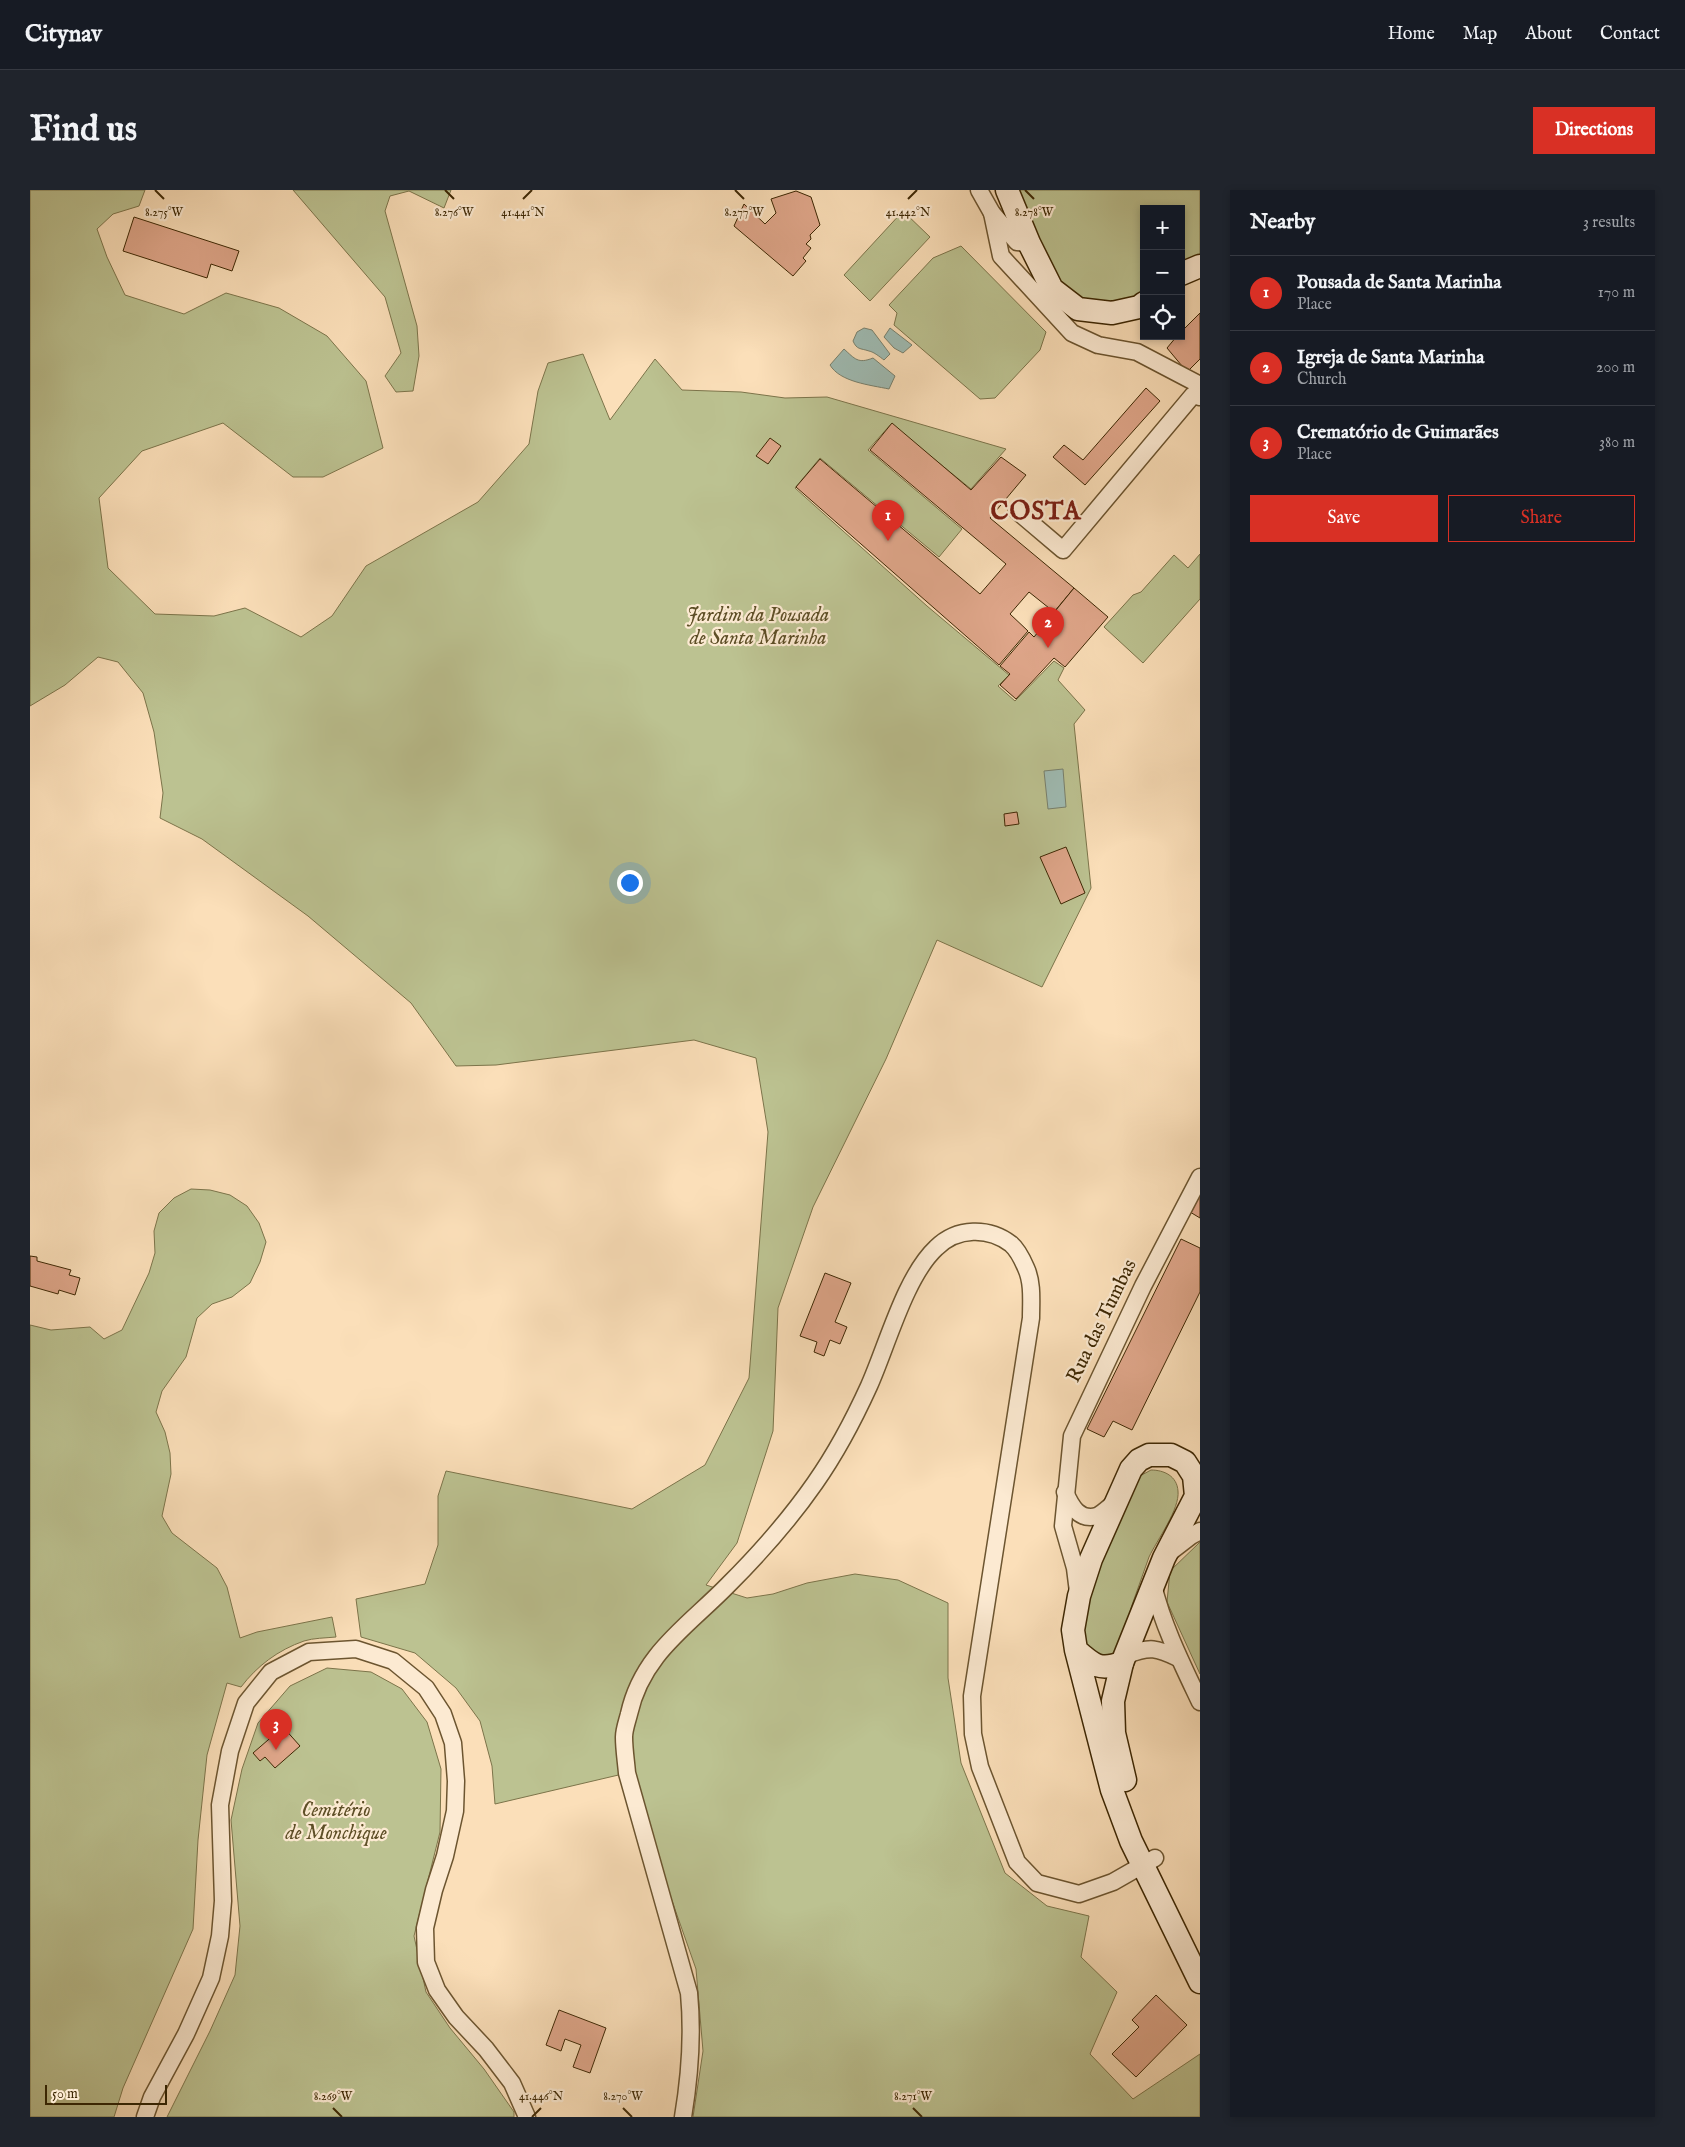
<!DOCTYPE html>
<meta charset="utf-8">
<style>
:root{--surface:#171b24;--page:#20242c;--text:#f1f3f6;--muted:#9ea1a6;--line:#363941;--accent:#d93025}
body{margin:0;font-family:"IM FELL English",serif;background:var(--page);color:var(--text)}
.controls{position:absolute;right:15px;top:15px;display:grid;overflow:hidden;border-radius:0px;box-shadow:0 2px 8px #0003}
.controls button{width:45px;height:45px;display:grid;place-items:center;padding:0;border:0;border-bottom:1px solid var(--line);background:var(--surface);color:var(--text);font:25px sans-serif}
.scale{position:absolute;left:15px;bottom:12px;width:122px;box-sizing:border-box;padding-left:5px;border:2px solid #3d2703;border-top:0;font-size:14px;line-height:18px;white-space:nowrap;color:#3d2703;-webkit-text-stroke:4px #fcead2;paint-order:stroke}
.you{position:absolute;left:599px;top:692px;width:18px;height:18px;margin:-12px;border:4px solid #fff;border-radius:50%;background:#1a73e8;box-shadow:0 0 0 8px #1a73e833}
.badge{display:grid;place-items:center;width:32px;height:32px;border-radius:50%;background:var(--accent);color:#fff;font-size:16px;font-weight:700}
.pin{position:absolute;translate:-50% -41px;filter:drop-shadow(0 1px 2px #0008)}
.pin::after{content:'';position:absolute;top:26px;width:18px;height:15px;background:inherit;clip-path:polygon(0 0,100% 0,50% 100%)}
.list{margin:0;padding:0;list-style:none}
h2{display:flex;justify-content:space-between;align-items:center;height:65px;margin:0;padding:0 20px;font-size:21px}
h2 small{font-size:16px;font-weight:400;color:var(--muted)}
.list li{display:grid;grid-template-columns:32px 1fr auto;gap:15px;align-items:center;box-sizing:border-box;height:75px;padding:0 20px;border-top:1px solid var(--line)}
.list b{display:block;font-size:19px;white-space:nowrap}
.list p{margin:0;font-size:16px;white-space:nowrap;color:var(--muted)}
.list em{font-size:16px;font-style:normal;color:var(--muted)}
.actions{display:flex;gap:10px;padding:15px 20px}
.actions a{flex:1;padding:11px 0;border:1px solid var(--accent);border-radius:0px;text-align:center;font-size:18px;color:var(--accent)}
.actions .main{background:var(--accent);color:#fff}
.icon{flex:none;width:28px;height:28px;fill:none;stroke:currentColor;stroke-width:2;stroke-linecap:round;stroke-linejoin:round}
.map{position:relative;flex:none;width:1170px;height:1927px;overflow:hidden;border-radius:0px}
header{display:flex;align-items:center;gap:30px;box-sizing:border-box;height:70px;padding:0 25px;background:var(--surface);border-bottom:1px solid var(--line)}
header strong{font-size:24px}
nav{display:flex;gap:28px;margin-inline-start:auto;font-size:18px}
.intro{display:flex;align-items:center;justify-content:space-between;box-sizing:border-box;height:120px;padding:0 30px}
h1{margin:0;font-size:35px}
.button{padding:12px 22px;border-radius:0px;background:var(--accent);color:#fff;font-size:18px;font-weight:700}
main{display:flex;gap:30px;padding:0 30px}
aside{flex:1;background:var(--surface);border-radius:0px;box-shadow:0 2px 8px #0003}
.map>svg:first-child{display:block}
</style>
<header>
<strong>Citynav</strong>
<nav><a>Home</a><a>Map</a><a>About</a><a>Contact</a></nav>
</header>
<div class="intro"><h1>Find us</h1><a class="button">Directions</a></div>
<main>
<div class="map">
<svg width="1170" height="1927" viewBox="0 0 1170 1927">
<rect width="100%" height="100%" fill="#fbdfb9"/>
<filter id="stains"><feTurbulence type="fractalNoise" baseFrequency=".004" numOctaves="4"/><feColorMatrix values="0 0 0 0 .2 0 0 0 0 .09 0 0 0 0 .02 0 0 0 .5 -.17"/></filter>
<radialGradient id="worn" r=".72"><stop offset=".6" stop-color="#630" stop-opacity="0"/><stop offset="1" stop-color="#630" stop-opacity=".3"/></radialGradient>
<g fill="#bcc291" stroke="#7c744a">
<path d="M0,0H115L109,16L83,24L67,39L77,67L95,105L154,124L196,103L249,118L297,146L336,191L353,258L293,287H263L193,233L112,261L69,308L78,378L125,424L184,426L215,418L271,447L302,426L336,376L448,312L499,254L508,201L518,173L553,164L580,230L625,169L652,200L711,202L755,208L797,207L976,259L941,299L861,234L838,260L932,339L909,367L790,268L765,298L897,416L979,485L968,496L985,511L1024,471L1034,478L1028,490L1055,520L1044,534L1061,698L1012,797L907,750L856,869L783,1017L748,1118L743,1241L707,1353L676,1395L717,1408L743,1404L777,1393L825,1384L868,1390L918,1413V1488L931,1573L975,1683L1017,1716L1059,1726L1051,1767L1087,1802L1060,1864L1103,1909L1170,1864V1927H663L673,1861L666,1779L597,1583L465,1614L462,1576L450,1531L426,1498L385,1463L331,1447L326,1409L395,1394L408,1355V1306L416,1281L602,1319L675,1275L719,1188L738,942L726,868L664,850L466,875L426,876L381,813L278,726L172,649L130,628L133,603L124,542L113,503L88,472L68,467L35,495L0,516Z"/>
<path d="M263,0H421L414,18L379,1L360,6L355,21L387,136L389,166L383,201L366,202L355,186L371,163L355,107Z"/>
<path d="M985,0H1170V68L1151,76V19H1114V104L1069,117L1034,101Z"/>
<path d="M873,21L900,47L840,111L814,85Z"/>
<path d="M931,56L1016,142L1010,160L965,208L950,209L864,135L867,123L859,115L903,68Z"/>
<path d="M1170,364V409L1113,473L1074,437L1103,405L1111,402L1144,365L1158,378Z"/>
<path d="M161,999L180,1000L200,1005L217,1016L229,1033L236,1052L230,1072L220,1093L202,1107L182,1114L167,1128L156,1167L132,1201L126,1222L135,1242L140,1263L141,1284L132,1326L142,1343L187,1378L197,1397L210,1448L227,1442L302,1427L306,1447C296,1448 283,1448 274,1451C248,1460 227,1476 211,1497L197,1493L177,1565L168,1650L163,1739L93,1898L84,1927H0V1135L21,1140L60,1137L74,1149L92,1140L119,1083L125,1063L124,1041L129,1023L144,1008Z"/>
<path d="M1121,1280C1134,1280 1147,1286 1148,1301C1150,1319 1127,1350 1119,1367C1113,1383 1108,1399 1102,1415C1097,1430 1098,1450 1085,1461C1075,1471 1063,1462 1054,1457L1050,1435L1061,1391L1108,1287Z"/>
<path d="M1170,1352V1484L1137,1412L1140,1381Z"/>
<path d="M297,1478L341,1482L372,1499L397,1532L411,1579L410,1642L384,1746L396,1802L420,1838L454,1879L484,1922V1927H137L180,1841L205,1785L210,1736L201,1630L212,1579L228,1533L260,1496Z"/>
</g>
<g fill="#9fbcb4" stroke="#78806d">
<path d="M834,138L842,140L860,164L854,170C850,167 844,162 839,161C830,158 827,160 823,151L827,142Z"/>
<path d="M860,138L882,155L873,163L864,158L854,147Z"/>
<path d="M814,159C825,169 828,174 843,168L865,186L859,199C840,195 810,192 800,175Z"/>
<path d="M1033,579L1036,617L1018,619L1014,581Z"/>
</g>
<g fill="#e0a78b" stroke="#3d2703">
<path d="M766,1L781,7L790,35L780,45L781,49L776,54L781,58L773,68L776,71L763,86L704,36L714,14L735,34L746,23L741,9Z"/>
<path d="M104,27L209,61L202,81L181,74L177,88L93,61Z"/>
<path d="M1170,123V169L1157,182L1137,158L1147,146H1151V142Z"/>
<path d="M1116,198L1130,211L1055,295L1023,267L1034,255L1053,270Z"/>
<path d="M862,233L941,300L971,267L996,285L960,328L1044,398L1024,422L999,402L980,424L998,441L969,475L766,297L790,269L950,404L976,374L840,260Z"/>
<path d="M740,248L751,256L738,274L726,266Z"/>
<path d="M1044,398L1078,427L1035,477L1024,468L986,509L970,495L980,484L970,476L999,442L1004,447Z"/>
<path d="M987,622L989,634L975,636L974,624Z"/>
<path d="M1036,657L1055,703L1031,714L1010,667Z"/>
<path d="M1169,1005L1170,1006V1028L1160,1022Z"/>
<path d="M1151,1049L1170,1058V1102L1102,1240L1083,1231L1074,1247L1057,1239Z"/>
<path d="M0,1066L7,1067V1071L41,1080L39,1085L50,1088L45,1105L29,1100L28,1104L0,1096Z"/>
<path d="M795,1083L821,1093L805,1132L817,1137L810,1154L800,1150L794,1166L784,1162L787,1152L770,1146Z"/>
<path d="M253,1537L270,1556L245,1578L235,1567L230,1571L223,1563Z"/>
<path d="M1126,1805L1157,1835L1106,1887L1082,1864L1109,1837L1102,1830Z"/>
<path d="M529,1820L576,1838L560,1883L543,1877L551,1855L535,1849L531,1861L516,1855Z"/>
</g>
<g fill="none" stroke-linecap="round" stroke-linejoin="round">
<g stroke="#6c5530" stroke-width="19">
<g id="street">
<path d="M949,0L962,23L987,52L999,53"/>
<path d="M962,23L971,66L1042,143L1068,155L1107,162L1170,195"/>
<path d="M987,321L1033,360L1163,205L1170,207"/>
<path d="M1035,1302C1041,1316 1049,1331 1067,1326C1072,1324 1079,1317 1083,1314"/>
<path d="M1139,1363L1161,1346L1170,1341"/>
<path d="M1123,1395C1133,1436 1152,1474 1170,1512"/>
<path d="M1048,1402L1045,1378L1033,1336L1042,1246L1113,1096L1170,987"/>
<path d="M1097,1465C1120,1456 1127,1458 1148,1468"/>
<path d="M115,1927L122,1907L156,1844L181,1788L190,1746L193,1711L190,1615L200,1561L216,1513L241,1482L279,1462L326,1459L363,1471L396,1498L413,1524L423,1553L426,1591L425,1621L415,1666L404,1700L395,1738L396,1772L407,1800L426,1827L456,1859L482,1893L497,1927"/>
<path d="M653,1927C660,1885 663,1845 659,1803L597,1583C596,1571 594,1559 594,1547C594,1540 597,1532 599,1524C612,1464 658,1436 698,1395C730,1363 760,1329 785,1293C806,1263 824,1229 839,1196C857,1156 875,1087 906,1058C927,1037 959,1037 981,1054C987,1059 993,1071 996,1078C1003,1093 1001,1112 1001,1128L942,1506L943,1544L950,1577L987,1672L1007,1693L1049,1704L1083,1692L1125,1668"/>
</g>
</g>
<g stroke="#3d2703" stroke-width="25">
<g id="secondary">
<path d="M977,0L999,53L1022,99L1048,119L1082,123L1109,117L1114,113"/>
<path d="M1151,84L1170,76"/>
<path d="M1046,1460C1063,1475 1069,1481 1092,1473L1134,1368L1166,1306L1164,1286L1155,1272L1141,1265H1119L1109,1270L1101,1279L1061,1369L1049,1406L1043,1440L1046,1460L1082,1600L1101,1651L1170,1792"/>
<path d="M1092,1473L1083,1511L1084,1543L1095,1590"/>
</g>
</g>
<use href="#street" stroke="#fcead2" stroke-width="16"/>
<use href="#secondary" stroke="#fcead2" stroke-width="22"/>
</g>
<path fill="none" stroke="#3d2703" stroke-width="2" d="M125,0L134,9M415,0L424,9M705,0L714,9M995,0L1004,9M493,9L502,0M878,9L887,0M303,1918L312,1927M593,1918L602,1927M883,1918L892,1927M502,1927L511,1918"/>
<g text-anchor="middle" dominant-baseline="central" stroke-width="4.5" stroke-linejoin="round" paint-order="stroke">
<g font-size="20" font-style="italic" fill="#5d4e26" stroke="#fcead2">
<text x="728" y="425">Jardim da Pousada<tspan x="728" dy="23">de Santa Marinha</tspan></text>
<text x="306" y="1620">Cemitério<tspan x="306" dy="23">de Monchique</tspan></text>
</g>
<g font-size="20" fill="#3d2703" stroke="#fcead2">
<text transform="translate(1072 1131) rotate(-64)">Rua das Tumbas</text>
</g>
<g font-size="25" font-weight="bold" letter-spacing="1" fill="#7a1f14" stroke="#fcead2">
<text x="1006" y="322">COSTA</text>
</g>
</g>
<g font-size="12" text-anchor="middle" fill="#3d2703" stroke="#fcead2" stroke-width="4.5" stroke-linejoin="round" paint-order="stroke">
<text x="134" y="26">8.275°W</text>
<text x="424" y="26">8.276°W</text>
<text x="493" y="26">41.441°N</text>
<text x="714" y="26">8.277°W</text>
<text x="878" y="26">41.442°N</text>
<text x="1004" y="26">8.278°W</text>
<text x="303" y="1910">8.269°W</text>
<text x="511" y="1910">41.446°N</text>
<text x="593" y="1910">8.270°W</text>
<text x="883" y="1910">8.271°W</text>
</g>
<rect width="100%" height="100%" filter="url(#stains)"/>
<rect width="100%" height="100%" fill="url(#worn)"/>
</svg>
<div class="controls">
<button>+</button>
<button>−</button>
<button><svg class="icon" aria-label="locate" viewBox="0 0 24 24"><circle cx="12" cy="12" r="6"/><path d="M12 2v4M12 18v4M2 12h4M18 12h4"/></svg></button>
</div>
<div class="scale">50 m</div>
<div class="you"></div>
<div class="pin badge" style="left:858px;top:351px">1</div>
<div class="pin badge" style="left:1018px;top:458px">2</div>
<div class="pin badge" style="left:246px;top:1560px">3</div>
</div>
<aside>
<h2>Nearby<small>3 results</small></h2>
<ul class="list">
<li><span class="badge">1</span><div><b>Pousada de Santa Marinha</b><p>Place</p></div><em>170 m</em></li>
<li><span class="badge">2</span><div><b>Igreja de Santa Marinha</b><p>Church</p></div><em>200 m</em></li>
<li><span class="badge">3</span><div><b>Crematório de Guimarães</b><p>Place</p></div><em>380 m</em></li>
</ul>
<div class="actions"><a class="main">Save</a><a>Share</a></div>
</aside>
</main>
